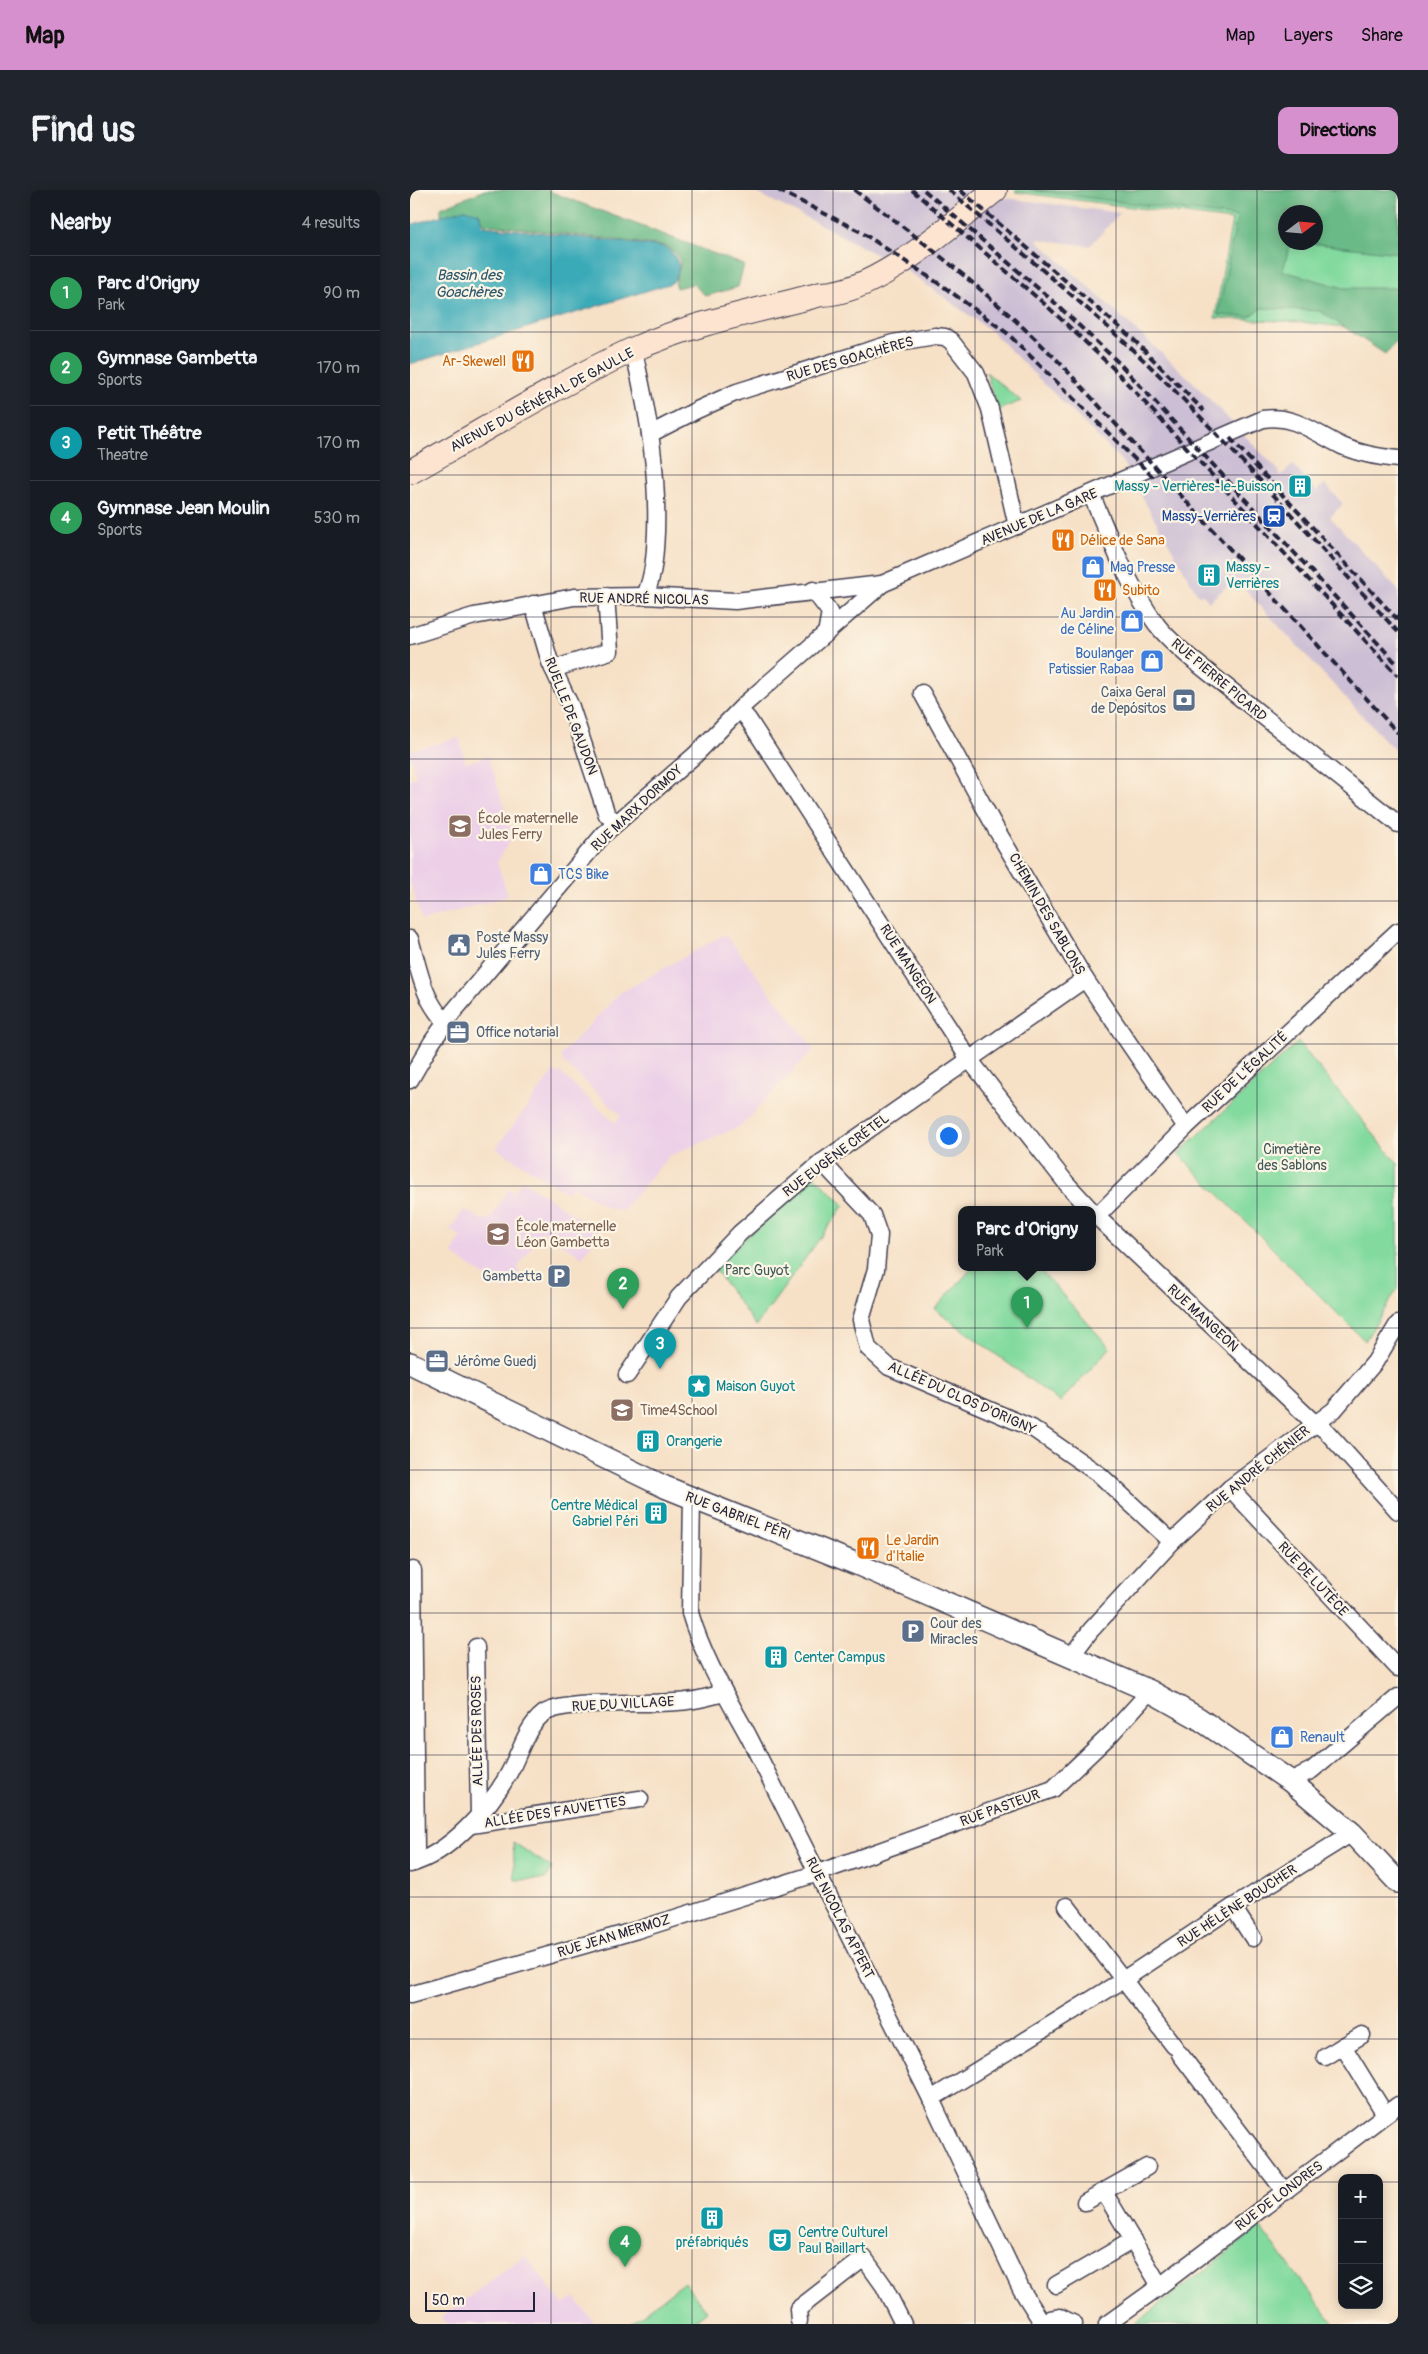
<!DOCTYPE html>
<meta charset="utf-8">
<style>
:root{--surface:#171b24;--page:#20242c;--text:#f1f3f6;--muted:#9ea1a6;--line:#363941;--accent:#d690ce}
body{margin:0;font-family:Pangolin,sans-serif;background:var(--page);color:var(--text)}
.controls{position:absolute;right:15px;bottom:15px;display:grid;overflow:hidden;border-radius:10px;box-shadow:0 2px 12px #0003}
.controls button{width:45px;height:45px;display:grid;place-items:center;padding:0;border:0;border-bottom:1px solid var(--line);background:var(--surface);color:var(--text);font:25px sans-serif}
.compass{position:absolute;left:868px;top:15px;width:45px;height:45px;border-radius:50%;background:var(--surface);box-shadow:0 2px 12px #0003;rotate:74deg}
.scale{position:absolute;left:15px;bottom:12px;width:110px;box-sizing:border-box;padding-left:5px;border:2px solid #22223b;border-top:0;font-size:14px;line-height:18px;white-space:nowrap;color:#22223b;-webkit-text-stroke:4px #fcf5e5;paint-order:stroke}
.you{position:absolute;left:538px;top:945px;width:18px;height:18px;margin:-12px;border:4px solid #fff;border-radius:50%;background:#1a73e8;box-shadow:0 0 0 8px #1a73e833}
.badge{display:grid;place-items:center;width:32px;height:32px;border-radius:50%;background:var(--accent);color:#fff;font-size:16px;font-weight:700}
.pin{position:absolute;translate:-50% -41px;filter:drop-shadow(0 1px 2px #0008)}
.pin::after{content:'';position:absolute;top:26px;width:18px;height:15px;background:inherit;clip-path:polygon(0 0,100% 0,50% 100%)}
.popup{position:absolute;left:548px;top:1016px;width:138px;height:65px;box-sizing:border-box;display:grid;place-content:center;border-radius:10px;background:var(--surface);filter:drop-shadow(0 1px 4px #0005);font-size:16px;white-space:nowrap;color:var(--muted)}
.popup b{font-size:19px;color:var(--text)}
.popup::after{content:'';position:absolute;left:50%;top:100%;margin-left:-10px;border:10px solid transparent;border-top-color:var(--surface)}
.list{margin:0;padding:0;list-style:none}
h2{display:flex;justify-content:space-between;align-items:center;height:65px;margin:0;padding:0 20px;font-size:21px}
h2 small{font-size:16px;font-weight:400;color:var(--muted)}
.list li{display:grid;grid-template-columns:32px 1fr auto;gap:15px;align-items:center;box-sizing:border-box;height:75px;padding:0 20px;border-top:1px solid var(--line)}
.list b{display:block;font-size:19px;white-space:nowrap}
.list p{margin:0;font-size:16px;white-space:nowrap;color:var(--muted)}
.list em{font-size:16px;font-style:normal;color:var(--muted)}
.icon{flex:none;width:28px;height:28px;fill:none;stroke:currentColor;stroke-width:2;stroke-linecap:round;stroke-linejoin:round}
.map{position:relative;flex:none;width:988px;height:2134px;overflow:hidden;border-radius:10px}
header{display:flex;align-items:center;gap:30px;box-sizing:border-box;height:70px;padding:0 25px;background:var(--accent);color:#111}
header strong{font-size:24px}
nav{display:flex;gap:28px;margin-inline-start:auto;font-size:18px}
.intro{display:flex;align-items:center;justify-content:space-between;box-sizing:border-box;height:120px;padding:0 30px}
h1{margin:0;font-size:35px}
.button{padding:12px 22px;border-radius:10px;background:var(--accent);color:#111;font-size:18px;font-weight:700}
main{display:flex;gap:30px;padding:0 30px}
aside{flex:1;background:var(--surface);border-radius:10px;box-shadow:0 2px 12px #0003}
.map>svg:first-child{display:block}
</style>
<header>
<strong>Map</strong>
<nav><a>Map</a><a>Layers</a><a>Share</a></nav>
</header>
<div class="intro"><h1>Find us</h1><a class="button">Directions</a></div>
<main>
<aside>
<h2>Nearby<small>4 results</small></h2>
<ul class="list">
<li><span class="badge" style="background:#2e9e5b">1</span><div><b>Parc d'Origny</b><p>Park</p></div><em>90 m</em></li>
<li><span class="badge" style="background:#2e9e5b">2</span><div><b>Gymnase Gambetta</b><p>Sports</p></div><em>170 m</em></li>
<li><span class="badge" style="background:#0f9aa8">3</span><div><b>Petit Théâtre</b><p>Theatre</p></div><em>170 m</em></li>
<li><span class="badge" style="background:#2e9e5b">4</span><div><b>Gymnase Jean Moulin</b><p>Sports</p></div><em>530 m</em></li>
</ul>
</aside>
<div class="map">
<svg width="988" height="2134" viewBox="0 0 988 2134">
<rect width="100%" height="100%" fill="#fcf5e5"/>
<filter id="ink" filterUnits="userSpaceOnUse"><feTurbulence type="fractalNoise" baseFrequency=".02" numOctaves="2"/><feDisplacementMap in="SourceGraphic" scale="10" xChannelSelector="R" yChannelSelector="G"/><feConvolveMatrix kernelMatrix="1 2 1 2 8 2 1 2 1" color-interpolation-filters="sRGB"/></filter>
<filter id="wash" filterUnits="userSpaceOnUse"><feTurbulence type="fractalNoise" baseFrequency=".0096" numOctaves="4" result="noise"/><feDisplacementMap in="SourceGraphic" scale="20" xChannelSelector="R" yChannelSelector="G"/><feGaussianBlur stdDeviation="1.12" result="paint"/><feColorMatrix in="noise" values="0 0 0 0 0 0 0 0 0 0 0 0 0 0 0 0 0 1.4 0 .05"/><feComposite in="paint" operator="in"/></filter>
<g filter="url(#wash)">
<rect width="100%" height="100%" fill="#f6e0c6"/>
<g fill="#edd0e8">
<path d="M49,548L56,573L78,566L97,625L102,647L87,672L98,706L12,731L0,691V589L6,587L0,561Z"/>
<path d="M315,744L404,859L331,936L259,966L213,1020L198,1018L164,996L157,1003L86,958L144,881L148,884L150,882L205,933L211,925L153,872L151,865L210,803Z"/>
<path d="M112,990L187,1040L182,1048L184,1050L172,1067L132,1041L107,1079L110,1081L97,1101L42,1064L51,1047L40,1040L54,1019L72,1030L81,1028L98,999L104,1002Z"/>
<path d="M115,2065L153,2115L165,2107L185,2134H37L32,2127Z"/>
</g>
<path fill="#ccbed4" d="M341,0H567L572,5L710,23L680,56L626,49L782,191L869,281L870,286L883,275L906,301L915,294L933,314L920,327L988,400V564L825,389L799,412L792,404L788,405L711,270L581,141L500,83L417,38Z"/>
<g fill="#82da9f" stroke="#527e6d" fill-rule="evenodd">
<path d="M604,0H988V143L890,132L805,128L822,30L606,2ZM876,22H906V52H876Z"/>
<path d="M576,182L611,211L588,220Z"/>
<path d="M888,852L988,974V1098L955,1151L768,964Z"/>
<path d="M403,985L434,1015L346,1136L304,1078Z"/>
<path d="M563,1077H628L700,1158L650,1212L525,1119Z"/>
<path d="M103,1652L142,1678L136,1689L105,1690Z"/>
<path d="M850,2037L924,2134H725Z"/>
<path d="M274,2092L297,2121L280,2134H220Z"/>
</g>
<g fill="#69ba86" stroke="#466e60">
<path d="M75,0H136L334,75L328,97L296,106L283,94L266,98C262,81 283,72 255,56L74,34L69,23L31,26V18Z"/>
<path d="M618,0H988V63L898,53L906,52V22H876V52L880,53L873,81L934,98H988V150L975,164L910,121L852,118L839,127L808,125L827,27Z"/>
</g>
<path fill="#3aaab8" stroke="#2e667a" d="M55,19L69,23L73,36L254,57C269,64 273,80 262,93L0,174V35Z"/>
</g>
<g filter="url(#ink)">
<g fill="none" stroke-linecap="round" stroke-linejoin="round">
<g stroke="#423e50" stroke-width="19">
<g id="minor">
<path d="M226,171C239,229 248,281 246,342C245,364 244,384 235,406"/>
<path d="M240,244L287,220L327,202L483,153L525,146L535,147L541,151L566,183L580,219L607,336"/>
<path d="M681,304C700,348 718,396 747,435C757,448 770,459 783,470L988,634"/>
<path d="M403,400L420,422L416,444"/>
<path d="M123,414L140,472L161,517L197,625L207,632"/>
<path d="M0,446L64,426L164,407L235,406L325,411L472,394L853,229C884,224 906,244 932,256C950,264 968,267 988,269"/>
<path d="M143,479L200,461L196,406"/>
<path d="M512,503L586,639L675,789L776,937"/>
<path d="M330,520L338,529L559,869L657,994L680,1019"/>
<path d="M0,749C9,778 13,811 36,832"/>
<path d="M0,890L22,852L43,822L194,644L285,565L336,513L472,394"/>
<path d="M412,972L462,1025L469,1045L466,1079L451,1130L458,1158L479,1177L622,1238L690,1285L762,1352"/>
<path d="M682,1022L899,1228L916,1241L988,1321"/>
<path d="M687,1026L776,937L988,741"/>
<path d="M217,1185L269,1107L330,1043L412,972L675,789"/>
<path d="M820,1298L988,1478"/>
<path d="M282,1309L280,1423C293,1467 317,1507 339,1547L521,1909L611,2099L633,2134"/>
<path d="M3,1380L6,1659L4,1673"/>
<path d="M66,1457L69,1625"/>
<path d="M662,1465L681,1440L762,1352L820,1298L924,1220L965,1172L988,1134"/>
<path d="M880,1591L902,1580L988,1507"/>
<path d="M61,1635L230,1609"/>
<path d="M0,1674C39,1664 80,1618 99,1583C109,1565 116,1537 133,1524C155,1508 246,1516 277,1511C289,1510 302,1506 314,1503"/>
<path d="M657,1716L764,1856"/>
<path d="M823,1717L843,1748"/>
<path d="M0,1805L227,1740L408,1683L643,1599L702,1543L740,1501"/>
<path d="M933,1856L975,1924"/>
<path d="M770,1864L875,2002"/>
<path d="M915,1867L952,1845"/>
<path d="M521,1909L713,1790L823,1717L942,1643"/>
<path d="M694,2002L750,2096"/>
<path d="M675,2012L737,1977"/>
<path d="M646,2095L723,2050"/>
<path d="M389,2131L388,2119L454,2068L474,2096L493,2134"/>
<path d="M634,2134L639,2129L650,2127L664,2134"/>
<path d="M697,2134L750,2096L988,1915"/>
</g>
</g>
<g stroke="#423e50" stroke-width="24">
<path id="tertiary" d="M0,1173L255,1297L449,1375L740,1501L788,1528L880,1591L942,1643L988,1692"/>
</g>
<g stroke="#423e50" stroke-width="26">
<path id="secondary" d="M0,282C73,241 146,195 222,160C281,133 348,121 411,104C468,103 540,35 585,0"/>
</g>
<use href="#minor" stroke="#fff" stroke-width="16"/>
<use href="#tertiary" stroke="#fff" stroke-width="21"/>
<use href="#secondary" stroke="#fde4d1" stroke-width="24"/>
<g stroke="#22223b" stroke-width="4" stroke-dasharray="8 4" stroke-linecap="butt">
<path d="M368,0L451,42L534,97L597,143L744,288"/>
<path d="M444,0C516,53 586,109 649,172L988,543"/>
<path d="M502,0L638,117L703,178L988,486"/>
<path d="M514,0L644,112L710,174L988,475"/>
<path d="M539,0C608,60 680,118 746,182C830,265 908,355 988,442"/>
<path d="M550,0L722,148L794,221"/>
<path d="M820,248L988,430"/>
</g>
</g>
</g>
<path fill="none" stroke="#22223b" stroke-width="1" stroke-opacity="0.55" d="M141,0V2134M282,0V2134M423,0V2134M565,0V2134M706,0V2134M847,0V2134M0,142H988M0,285H988M0,427H988M0,569H988M0,711H988M0,854H988M0,996H988M0,1138H988M0,1280H988M0,1423H988M0,1565H988M0,1707H988M0,1849H988M0,1992H932M969,1992H988"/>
<defs>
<g id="restaurant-square" transform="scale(1.25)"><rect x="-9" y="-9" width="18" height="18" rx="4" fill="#e8710a" stroke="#fcf5e5"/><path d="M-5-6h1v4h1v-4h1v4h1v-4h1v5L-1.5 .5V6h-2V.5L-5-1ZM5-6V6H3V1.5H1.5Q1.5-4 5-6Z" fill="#fff"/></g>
<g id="building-square" transform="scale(1.25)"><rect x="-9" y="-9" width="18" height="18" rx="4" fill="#0f9aa8" stroke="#fcf5e5"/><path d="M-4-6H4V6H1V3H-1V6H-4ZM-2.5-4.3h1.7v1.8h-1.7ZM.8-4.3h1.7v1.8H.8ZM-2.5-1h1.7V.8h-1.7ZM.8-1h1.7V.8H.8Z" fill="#fff"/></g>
<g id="station-square" transform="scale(1.25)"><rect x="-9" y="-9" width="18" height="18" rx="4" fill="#1a4fb4" stroke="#fcf5e5"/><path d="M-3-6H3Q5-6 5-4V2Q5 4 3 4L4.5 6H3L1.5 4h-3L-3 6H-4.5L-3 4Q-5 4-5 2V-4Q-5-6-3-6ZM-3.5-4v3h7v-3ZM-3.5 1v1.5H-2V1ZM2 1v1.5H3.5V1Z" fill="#fff"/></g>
<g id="shop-square" transform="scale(1.25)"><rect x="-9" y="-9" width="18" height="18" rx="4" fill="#3f7fe0" stroke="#fcf5e5"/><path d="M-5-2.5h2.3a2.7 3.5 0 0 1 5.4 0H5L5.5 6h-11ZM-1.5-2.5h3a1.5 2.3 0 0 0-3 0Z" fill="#fff"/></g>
<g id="bank-square" transform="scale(1.25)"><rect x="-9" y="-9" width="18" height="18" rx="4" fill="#5c6f8a" stroke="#fcf5e5"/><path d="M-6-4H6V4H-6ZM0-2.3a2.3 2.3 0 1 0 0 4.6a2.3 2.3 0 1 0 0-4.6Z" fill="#fff"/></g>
<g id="school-square" transform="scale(1.25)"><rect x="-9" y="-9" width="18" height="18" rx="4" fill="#8d6e63" stroke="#fcf5e5"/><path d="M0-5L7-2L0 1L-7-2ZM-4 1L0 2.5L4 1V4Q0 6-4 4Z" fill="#fff"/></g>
<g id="civic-square" transform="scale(1.25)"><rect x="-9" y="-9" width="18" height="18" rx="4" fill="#5c6f8a" stroke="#fcf5e5"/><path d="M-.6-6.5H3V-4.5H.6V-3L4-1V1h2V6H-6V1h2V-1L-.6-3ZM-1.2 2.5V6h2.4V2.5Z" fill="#fff"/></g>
<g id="office-square" transform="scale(1.25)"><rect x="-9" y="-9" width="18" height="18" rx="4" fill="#5c6f8a" stroke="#fcf5e5"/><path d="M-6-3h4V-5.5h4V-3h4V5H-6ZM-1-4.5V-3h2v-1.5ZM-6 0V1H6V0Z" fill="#fff"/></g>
<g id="parking-square" transform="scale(1.25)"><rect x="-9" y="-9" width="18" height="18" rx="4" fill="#5c6f8a" stroke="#fcf5e5"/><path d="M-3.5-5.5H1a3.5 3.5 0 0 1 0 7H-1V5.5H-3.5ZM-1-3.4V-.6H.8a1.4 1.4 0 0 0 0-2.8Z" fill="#fff"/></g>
<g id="sight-square" transform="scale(1.25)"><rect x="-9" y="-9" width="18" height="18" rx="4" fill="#0f9aa8" stroke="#fcf5e5"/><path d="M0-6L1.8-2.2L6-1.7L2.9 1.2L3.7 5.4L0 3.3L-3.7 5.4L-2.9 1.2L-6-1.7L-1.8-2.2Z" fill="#fff"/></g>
<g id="theatre-square" transform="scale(1.25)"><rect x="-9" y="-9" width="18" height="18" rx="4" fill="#0f9aa8" stroke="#fcf5e5"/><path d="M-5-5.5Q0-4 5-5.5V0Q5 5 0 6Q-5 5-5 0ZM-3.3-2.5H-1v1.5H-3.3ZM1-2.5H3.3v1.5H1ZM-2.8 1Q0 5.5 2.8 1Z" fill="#fff"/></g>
</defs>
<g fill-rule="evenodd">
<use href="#restaurant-square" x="113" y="171"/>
<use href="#building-square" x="890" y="296"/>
<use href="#station-square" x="864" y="326"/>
<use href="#restaurant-square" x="653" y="350"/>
<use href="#shop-square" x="683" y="377"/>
<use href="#building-square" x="799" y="385"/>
<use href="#restaurant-square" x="695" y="400"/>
<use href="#shop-square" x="722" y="431"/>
<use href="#shop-square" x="742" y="471"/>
<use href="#bank-square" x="774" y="510"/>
<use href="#school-square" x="50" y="636"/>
<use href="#shop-square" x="131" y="684"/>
<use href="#civic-square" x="49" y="755"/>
<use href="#office-square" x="48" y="842"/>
<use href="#school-square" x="88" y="1044"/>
<use href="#parking-square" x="149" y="1086"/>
<use href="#office-square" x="27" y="1171"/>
<use href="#sight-square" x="289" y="1196"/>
<use href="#school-square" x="212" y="1220"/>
<use href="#building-square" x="238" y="1251"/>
<use href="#building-square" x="246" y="1323"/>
<use href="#restaurant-square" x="458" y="1358"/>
<use href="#parking-square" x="503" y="1441"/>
<use href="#building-square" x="366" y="1467"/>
<use href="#shop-square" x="872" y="1547"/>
<use href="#building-square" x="302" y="2028"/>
<use href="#theatre-square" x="370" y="2050"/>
</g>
<g text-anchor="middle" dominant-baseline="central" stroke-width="4.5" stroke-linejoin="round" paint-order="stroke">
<g font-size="14" fill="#22223b" stroke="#fcf5e5">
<text transform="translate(440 169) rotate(-16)">RUE DES GOACHÈRES</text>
<text transform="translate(132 210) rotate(-28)">AVENUE DU GÉNÉRAL DE GAULLE</text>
<text transform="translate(629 327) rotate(-23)">AVENUE DE LA GARE</text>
<text transform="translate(234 409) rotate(1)">RUE ANDRÉ NICOLAS</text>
<text transform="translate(809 490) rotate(40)">RUE PIERRE PICARD</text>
<text transform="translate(161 526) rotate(69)">RUELLE DE GAUDON</text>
<text transform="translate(227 618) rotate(-43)">RUE MARX DORMOY</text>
<text transform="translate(637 724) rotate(60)">CHEMIN DES SABLONS</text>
<text transform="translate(498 774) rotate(57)">RUE MANGEON</text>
<text transform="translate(835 882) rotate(-43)">RUE DE L'ÉGALITÉ</text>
<text transform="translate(426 965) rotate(-37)">RUE EUGÈNE CRÉTEL</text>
<text transform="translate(793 1128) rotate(43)">RUE MANGEON</text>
<text transform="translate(552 1208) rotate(24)">ALLÉE DU CLOS D'ORIGNY</text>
<text transform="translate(848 1279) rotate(-39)">RUE ANDRÉ CHÉNIER</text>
<text transform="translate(328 1326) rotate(21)">RUE GABRIEL PÉRI</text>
<text transform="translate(903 1389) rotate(47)">RUE DE LUTÈCE</text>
<text transform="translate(213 1514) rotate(-3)">RUE DU VILLAGE</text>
<text transform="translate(67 1541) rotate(-91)">ALLÉE DES ROSES</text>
<text transform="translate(590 1618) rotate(-20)">RUE PASTEUR</text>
<text transform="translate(145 1622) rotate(-9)">ALLÉE DES FAUVETTES</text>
<text transform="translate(827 1716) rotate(-33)">RUE HÉLÈNE BOUCHER</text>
<text transform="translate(430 1728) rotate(63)">RUE NICOLAS APPERT</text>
<text transform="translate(204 1746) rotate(-17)">RUE JEAN MERMOZ</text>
<text transform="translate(869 2006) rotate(-37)">RUE DE LONDRES</text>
</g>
<g font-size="14" fill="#c56008" stroke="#fcf5e5" text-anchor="start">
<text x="96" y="171" text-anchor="end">Ar-Skewell</text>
<text x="670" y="350">Délice de Sana</text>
<text x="712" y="400">Subito</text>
<text x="476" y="1350">Le Jardin<tspan x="476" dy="16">d'Italie</tspan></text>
</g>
<g font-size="14" fill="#0d838f" stroke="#fcf5e5" text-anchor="start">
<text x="872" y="296" text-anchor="end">Massy - Verrières-le-Buisson</text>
<text x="816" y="377">Massy -<tspan x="816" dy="16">Verrières</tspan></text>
<text x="306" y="1196">Maison Guyot</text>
<text x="256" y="1251">Orangerie</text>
<text x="228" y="1315" text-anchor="end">Centre Médical<tspan x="228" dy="16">Gabriel Péri</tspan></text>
<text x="384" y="1467">Center Campus</text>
<text x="388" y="2042">Centre Culturel<tspan x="388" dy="16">Paul Baillart</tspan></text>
<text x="302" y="2052" text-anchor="middle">préfabriqués</text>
</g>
<g font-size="14" fill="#164399" stroke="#fcf5e5" text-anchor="end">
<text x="846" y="326">Massy-Verrières</text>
</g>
<g font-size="14" fill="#366cbe" stroke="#fcf5e5" text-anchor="start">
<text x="700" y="377">Mag Presse</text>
<text x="704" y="423" text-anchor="end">Au Jardin<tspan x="704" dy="16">de Céline</tspan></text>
<text x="724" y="463" text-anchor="end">Boulanger<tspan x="724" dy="16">Patissier Rabaa</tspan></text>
<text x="148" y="684">TCS Bike</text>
<text x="890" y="1547">Renault</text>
</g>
<g font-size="14" fill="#4e5e75" stroke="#fcf5e5" text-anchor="start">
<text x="756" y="502" text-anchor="end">Caixa Geral<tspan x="756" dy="16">de Depósitos</tspan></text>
<text x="66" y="747">Poste Massy<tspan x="66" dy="16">Jules Ferry</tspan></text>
<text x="66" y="842">Office notarial</text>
<text x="132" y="1086" text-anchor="end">Gambetta</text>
<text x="44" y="1171">Jérôme Guedj</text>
<text x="520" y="1433">Cour des<tspan x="520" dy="16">Miracles</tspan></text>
</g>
<g font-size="14" fill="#785e54" stroke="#fcf5e5" text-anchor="start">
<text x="68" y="628">École maternelle<tspan x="68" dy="16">Jules Ferry</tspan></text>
<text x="106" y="1036">École maternelle<tspan x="106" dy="16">Léon Gambetta</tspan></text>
<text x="230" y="1220">Time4School</text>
</g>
<g font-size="14" fill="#3f5959" stroke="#fcf5e5">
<text x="882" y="959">Cimetière<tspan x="882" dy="16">des Sablons</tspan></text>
<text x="347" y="1080">Parc Guyot</text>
</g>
<g font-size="15" font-style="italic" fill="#2c586d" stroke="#fcf5e5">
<text x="59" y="85">Bassin des<tspan x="59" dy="17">Goachères</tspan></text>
</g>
</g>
</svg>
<div class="controls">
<button>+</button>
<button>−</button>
<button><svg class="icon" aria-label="layers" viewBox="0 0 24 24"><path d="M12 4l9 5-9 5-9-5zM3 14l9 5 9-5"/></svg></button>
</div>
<svg class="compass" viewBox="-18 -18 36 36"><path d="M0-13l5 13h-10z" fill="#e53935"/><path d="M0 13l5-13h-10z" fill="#9ea1a6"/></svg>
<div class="scale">50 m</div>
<div class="you"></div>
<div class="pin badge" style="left:617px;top:1138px;background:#2e9e5b">1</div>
<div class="popup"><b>Parc d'Origny</b>Park</div>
<div class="pin badge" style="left:213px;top:1119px;background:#2e9e5b">2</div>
<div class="pin badge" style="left:250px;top:1179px;background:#0f9aa8">3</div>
<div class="pin badge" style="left:215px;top:2077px;background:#2e9e5b">4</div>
</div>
</main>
